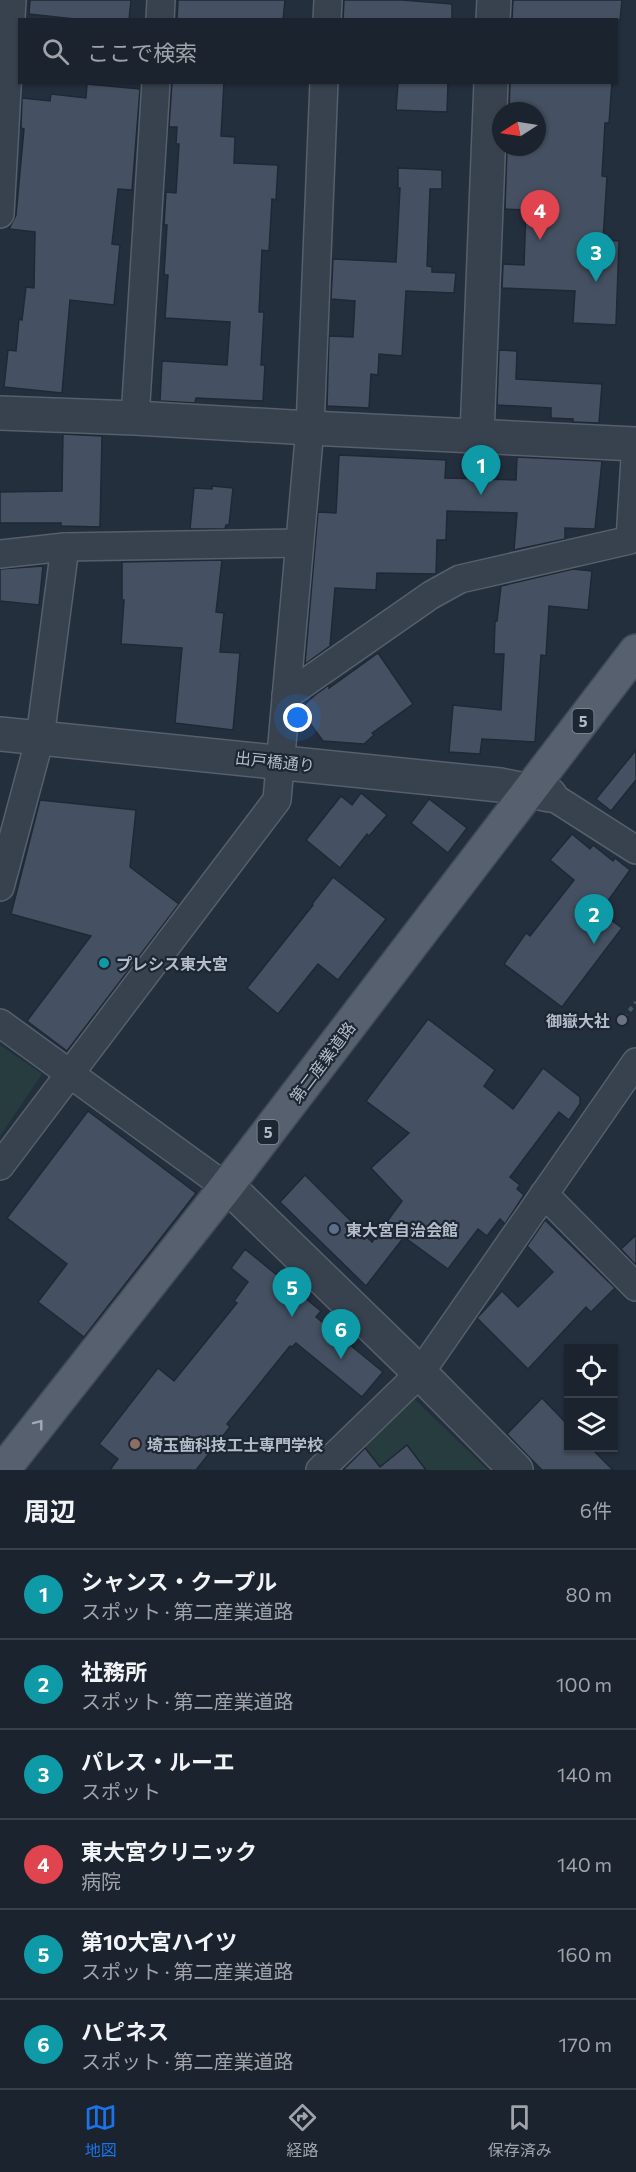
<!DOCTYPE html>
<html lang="ja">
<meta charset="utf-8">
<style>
:root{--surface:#1b232e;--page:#282f3a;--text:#f1f3f6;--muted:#a0a4aa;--line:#39404a;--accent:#1a73e8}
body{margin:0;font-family:Commissioner,"Noto Sans JP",sans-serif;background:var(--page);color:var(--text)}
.controls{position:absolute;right:18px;bottom:18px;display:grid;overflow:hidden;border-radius:0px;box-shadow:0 2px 4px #0004}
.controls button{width:54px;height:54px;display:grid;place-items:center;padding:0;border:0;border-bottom:2px solid var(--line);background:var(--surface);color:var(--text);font:30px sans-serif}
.compass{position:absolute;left:492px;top:102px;width:54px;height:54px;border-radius:50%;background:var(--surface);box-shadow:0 2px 4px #0004;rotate:258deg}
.you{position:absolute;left:298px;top:718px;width:21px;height:21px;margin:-15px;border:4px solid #fff;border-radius:50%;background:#1a73e8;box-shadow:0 0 0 9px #1a73e833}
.badge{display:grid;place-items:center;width:39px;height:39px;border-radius:50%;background:var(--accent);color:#fff;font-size:20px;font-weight:700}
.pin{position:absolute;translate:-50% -50px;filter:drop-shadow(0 2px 3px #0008)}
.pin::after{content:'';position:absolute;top:32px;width:21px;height:18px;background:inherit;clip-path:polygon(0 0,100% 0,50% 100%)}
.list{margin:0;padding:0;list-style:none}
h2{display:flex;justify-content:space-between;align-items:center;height:78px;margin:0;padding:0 24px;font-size:26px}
h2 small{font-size:20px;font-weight:400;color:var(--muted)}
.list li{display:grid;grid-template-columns:39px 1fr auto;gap:18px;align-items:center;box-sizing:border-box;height:90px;padding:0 24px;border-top:2px solid var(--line)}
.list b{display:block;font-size:22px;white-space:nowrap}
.list p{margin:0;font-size:20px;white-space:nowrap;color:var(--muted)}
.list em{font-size:20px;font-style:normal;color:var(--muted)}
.icon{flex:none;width:33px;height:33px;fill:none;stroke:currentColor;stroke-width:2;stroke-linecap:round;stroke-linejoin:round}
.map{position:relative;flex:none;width:636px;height:1470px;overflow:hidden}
.search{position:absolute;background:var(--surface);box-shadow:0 2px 4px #0004;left:18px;right:18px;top:18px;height:66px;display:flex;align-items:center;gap:15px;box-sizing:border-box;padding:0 21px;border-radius:0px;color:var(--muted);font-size:22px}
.sheet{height:618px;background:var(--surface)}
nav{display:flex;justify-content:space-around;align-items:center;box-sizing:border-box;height:84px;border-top:2px solid var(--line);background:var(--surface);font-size:16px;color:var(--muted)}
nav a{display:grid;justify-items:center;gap:3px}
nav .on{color:var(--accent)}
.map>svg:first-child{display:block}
</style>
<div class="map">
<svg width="636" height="1470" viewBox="0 0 636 1470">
<rect width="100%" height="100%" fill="#242f3e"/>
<g fill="#263c3f">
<path d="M0,1045L42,1074L0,1136Z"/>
<path d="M410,1395L488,1470H354L344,1458Z"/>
</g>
<g fill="#455162" stroke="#1f2835" stroke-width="1.5">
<path d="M30,0H131L129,20H84L29,14Z"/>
<path d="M178,0H285L283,20H177Z"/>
<path d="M344,0H402L452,4V20H343Z"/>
<path d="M513,0H622L620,20H512Z"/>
<path d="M172,82H224L221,136L235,137L234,163L278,165L276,200L272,199L269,251L262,250L259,312H264L261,365H265L263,401L196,398L195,403L160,401L162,361L227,365L230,322L165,318L168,275H164L167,225H164L166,192L176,193L179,144H176L177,127H169Z"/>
<path d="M398,82H448L447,112L396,110Z"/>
<path d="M510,82H612L609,123H605L602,176L607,177L603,240L619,241L616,325L573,323L575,291L502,288L503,264L524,265L526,210L505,209L507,147H537V111H509Z"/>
<path d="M87,84L140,89L132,190L118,189L112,244L120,245L114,305L70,300L62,393L4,387L8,350L16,351L19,319L22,320L26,287L34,288L35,232L9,229L16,215L24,129L21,128L22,98L50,101L51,94L86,98Z"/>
<path d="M398,168L442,170V189H430L427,266L432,267V272L456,273L454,293L406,291L402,356L379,354L378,375L371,374L369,408L327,406L329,336L353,337L355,301L331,299L333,259L396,262L400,188H398Z"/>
<path d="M499,350L517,351L516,379L602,384L599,423L573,422V419L551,418V408L497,405Z"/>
<path d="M63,434L102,436L100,527L61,526V523H0V492L62,491Z"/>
<path d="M339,455L446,460L445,478L516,480L517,457L602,461L595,529L565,528V539L514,550L517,513L447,511L446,540H437L436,574L377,573L376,590L335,588L330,646L305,664L318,512L336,513Z"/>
<path d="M212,486L233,488L229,525H226L225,529H190L194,488L212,489Z"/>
<path d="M222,560L216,612L224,613L220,652L240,653L233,730L175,723L182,648L121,644L124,600H122V562Z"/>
<path d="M43,566L39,605L0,601V569Z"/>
<path d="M573,569L592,571L588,610L549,606L546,656L541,655L535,742L482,739L480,754L449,752L453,705L501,710L504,654H494L495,621H497L501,586Z"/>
<path d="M378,653L413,704L372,733L374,735L364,744L323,741L301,711V708L315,695L329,685V688Z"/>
<path d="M636,750V780L611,811L596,799Z"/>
<path d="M361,793L387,815L369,836L367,834L340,868L306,840L341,796L352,805Z"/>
<path d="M429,799L467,828L448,853L411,823Z"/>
<path d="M40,800L136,810L130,867L179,904L67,1051L27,1021L91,936L11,914Z"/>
<path d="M572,834L590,849L593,845L613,861L615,858L630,870L600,912L622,928L562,1007L504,964L526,933L530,936L574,880L550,860Z"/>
<path d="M333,877L386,919L338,980L318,964L278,1014L247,988L313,905L312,904Z"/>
<path d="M428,1019L495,1070L484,1086L513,1109L543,1068L580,1097V1104L569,1120L559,1112L510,1177L520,1185L517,1189L524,1195L505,1224L500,1219L487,1236L478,1229L448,1269L404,1237L366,1286L280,1202L305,1175L372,1242L402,1201L371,1168L409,1133L366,1101Z"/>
<path d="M88,1111L196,1193L84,1337L38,1302L67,1264L7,1218Z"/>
<path d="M545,1220L615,1288L591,1312L586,1307L528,1369L477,1318L502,1291L518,1307L553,1272L527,1246Z"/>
<path d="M636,1235V1265L621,1249Z"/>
<path d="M245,1249L321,1311L316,1317L383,1372L362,1397L296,1343L292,1347L290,1346L227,1424L230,1427L196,1470H110L118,1459L99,1444L158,1368L174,1381L237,1303L234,1301L248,1282L231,1268Z"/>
<path d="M542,1398L568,1425V1448H591L613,1470H542L531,1459L507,1434Z"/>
<path d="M407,1445L426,1470H343L365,1448L380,1467Z"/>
</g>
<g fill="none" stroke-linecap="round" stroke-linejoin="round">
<g stroke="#565f6c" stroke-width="30">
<g id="minor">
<path d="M160,20L161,0"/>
<path d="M327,20L328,0"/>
<path d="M0,214L12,0"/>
<path d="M135,418L156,82"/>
<path d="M0,554L65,547L299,543"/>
<path d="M286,696L431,595L460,579L630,540L636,442"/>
<path d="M550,795L636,850"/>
<path d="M0,887L40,738L65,547"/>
<path d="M0,1023L226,1187"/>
<path d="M0,1166L277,800L310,428L324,82"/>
<path d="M544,1194L636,1287"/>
<path d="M320,1470L420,1373L636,1062"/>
</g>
</g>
<g stroke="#565f6c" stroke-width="36">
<g id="tertiary">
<path d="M493,20L494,0"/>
<path d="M0,413L135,418L310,428L636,444"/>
<path d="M477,435L491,82"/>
<path d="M0,734L500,785L550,795"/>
<path d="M226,1187L241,1199L420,1373L516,1470"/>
</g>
</g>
<g stroke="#414a57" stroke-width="36">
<path id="primary" d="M3,1470L226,1187L636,651"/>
</g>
<path stroke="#44595c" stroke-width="4" stroke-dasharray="4.5 4.5" stroke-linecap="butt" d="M624,1018L636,1002"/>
<use href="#minor" stroke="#38414e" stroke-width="27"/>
<use href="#tertiary" stroke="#38414e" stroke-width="33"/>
<use href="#primary" stroke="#56606e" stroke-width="33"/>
</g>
<defs><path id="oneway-chevron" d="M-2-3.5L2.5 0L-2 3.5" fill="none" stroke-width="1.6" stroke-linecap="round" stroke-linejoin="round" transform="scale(1.5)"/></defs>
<use stroke="#a1aab7" href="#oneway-chevron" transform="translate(39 1424) rotate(-52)"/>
<circle fill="#0f9aa8" stroke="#1d2633" stroke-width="2" cx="104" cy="963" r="6"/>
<circle fill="#6b7280" stroke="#1d2633" stroke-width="2" cx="622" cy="1020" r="6"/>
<circle fill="#5c6f8a" stroke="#1d2633" stroke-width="2" cx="334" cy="1229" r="6"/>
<circle fill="#8d6e63" stroke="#1d2633" stroke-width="2" cx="135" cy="1444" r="6"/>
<g text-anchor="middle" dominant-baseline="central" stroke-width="4.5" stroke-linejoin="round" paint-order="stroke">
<g fill="#1d2633" stroke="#878f9c" stroke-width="1.5">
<rect x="572.5" y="709" width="21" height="24" rx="4.5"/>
<rect x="257.5" y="1120" width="21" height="24" rx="4.5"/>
</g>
<g font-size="15" font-weight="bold" fill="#b4bcc9">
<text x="583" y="721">5</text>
<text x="268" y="1132">5</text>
</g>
<g font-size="16" fill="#b4bcc9" stroke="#1d2633">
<text transform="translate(275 761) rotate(6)">出戸橋通り</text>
<text transform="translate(322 1062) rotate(-53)">第二産業道路</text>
</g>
<g font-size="16" font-weight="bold" fill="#b4bcc9" stroke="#1d2633" text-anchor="start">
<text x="116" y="963">プレシス東大宮</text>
<text x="610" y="1020" text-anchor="end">御嶽大社</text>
<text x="346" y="1229">東大宮自治会館</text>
<text x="147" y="1444">埼玉歯科技工士専門学校</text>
</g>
</g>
</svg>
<div class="controls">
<button><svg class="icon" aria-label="locate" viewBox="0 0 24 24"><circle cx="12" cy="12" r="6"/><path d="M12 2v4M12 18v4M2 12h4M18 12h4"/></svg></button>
<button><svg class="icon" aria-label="layers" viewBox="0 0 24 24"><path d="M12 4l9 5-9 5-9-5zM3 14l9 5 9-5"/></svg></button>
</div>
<svg class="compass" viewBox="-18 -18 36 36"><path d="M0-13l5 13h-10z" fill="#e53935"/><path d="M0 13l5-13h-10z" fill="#a0a4aa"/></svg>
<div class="you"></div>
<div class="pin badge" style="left:481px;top:495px;background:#0f9aa8">1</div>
<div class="pin badge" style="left:594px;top:944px;background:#0f9aa8">2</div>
<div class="pin badge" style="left:596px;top:282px;background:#0f9aa8">3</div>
<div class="pin badge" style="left:540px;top:240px;background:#e0444e">4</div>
<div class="pin badge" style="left:292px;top:1317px;background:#0f9aa8">5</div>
<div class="pin badge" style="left:341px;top:1359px;background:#0f9aa8">6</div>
<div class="search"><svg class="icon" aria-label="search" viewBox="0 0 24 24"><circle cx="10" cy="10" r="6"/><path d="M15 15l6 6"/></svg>ここで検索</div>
</div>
<section class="sheet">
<h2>周辺<small>6件</small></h2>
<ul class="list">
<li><span class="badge" style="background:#0f9aa8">1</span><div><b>シャンス・クープル</b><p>スポット · 第二産業道路</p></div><em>80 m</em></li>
<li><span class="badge" style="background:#0f9aa8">2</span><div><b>社務所</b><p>スポット · 第二産業道路</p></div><em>100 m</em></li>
<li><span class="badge" style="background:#0f9aa8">3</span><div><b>パレス・ルーエ</b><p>スポット</p></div><em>140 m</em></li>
<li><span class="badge" style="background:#e0444e">4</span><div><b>東大宮クリニック</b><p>病院</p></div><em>140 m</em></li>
<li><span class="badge" style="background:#0f9aa8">5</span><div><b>第10大宮ハイツ</b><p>スポット · 第二産業道路</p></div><em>160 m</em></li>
<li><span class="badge" style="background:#0f9aa8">6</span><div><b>ハピネス</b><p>スポット · 第二産業道路</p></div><em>170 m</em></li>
</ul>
</section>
<nav>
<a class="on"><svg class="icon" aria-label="map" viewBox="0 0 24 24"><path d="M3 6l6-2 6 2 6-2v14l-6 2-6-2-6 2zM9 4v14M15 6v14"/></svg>地図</a>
<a><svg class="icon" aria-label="directions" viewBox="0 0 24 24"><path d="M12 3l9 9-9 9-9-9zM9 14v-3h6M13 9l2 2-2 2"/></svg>経路</a>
<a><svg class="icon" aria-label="saved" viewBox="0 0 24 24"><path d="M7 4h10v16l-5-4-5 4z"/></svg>保存済み</a>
</nav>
